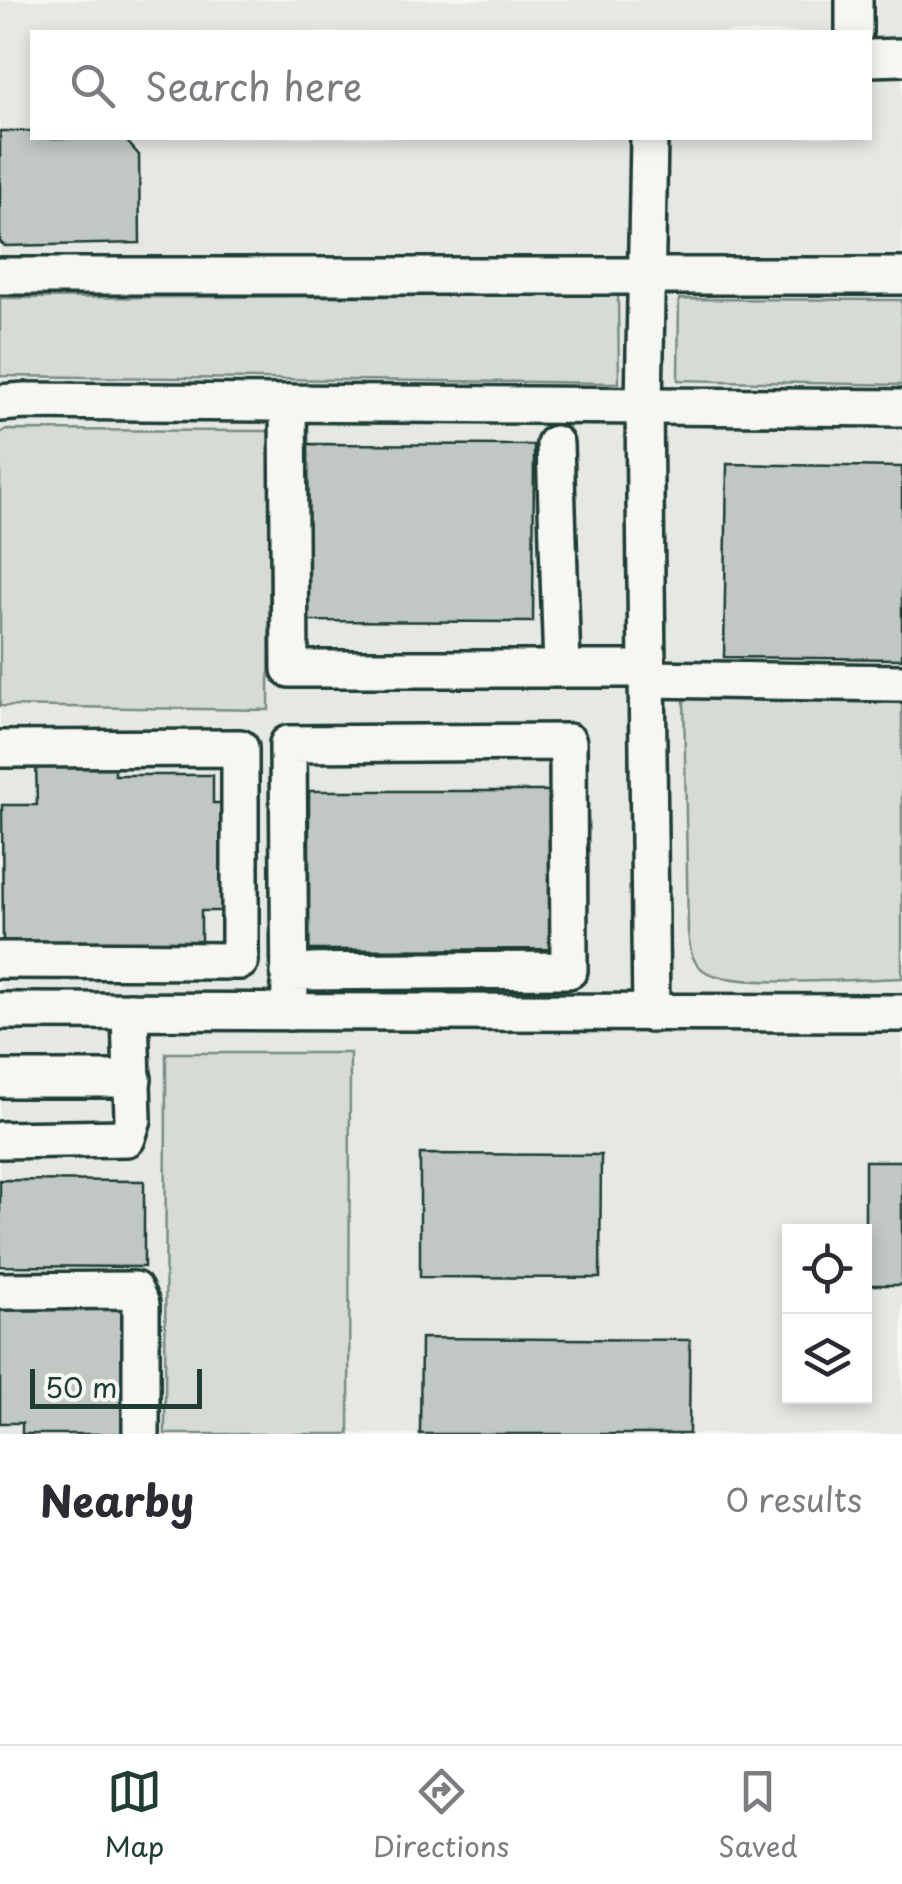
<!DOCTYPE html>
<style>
:root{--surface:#fff;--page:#f2f2f3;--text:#2b2b33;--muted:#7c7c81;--line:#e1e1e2;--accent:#1f3d34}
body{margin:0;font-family:"Playpen Sans",sans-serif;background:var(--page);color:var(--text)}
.controls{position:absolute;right:30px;bottom:30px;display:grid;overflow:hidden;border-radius:0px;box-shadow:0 5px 15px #0003}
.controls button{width:90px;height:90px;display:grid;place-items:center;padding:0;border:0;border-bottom:2px solid var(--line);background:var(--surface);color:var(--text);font:50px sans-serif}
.scale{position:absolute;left:30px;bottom:25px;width:172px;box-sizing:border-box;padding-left:10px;border:5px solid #1f3d34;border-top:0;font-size:28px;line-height:35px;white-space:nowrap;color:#1f3d34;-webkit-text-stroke:8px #f6f6f2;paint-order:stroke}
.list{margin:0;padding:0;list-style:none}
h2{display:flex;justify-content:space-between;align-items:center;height:130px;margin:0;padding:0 40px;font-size:42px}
h2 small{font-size:32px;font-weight:400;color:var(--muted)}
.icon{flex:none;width:55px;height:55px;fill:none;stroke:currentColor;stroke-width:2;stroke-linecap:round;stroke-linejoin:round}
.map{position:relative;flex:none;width:902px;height:1434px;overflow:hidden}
.search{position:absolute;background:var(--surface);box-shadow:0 5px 15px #0003;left:30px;right:30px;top:30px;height:110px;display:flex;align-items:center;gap:25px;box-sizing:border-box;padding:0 35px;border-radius:0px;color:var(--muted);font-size:38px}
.sheet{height:310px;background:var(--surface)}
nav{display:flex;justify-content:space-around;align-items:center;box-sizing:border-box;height:140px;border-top:2px solid var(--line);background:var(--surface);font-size:28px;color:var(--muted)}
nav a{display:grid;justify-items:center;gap:5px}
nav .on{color:var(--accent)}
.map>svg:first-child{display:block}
</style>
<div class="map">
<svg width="902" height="1434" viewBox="0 0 902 1434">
<rect width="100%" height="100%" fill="#f6f6f2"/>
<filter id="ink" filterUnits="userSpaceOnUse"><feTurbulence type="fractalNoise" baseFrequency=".01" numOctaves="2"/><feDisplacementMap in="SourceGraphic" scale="20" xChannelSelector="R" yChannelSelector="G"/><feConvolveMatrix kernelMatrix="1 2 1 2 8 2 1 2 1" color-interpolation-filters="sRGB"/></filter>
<g filter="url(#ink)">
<path fill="#e6e8e4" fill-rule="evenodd" d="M0,0H902V1434H0ZM32,32H870V138H32ZM790,1232H864V1396H790Z"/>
<g fill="#d6dbd6" stroke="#7a8c85" stroke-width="2.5">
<path d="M618,295L619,383L0,376V298Z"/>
<path d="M679,299L902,300V385L678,380Z"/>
<path d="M5,430L270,431L269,710L0,706V433Z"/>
<path d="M684,698L902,703V978C861,979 739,988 708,973C691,964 690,950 688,933Z"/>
<path d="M166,1053H350L349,1434H165Z"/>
</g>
<g fill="#c1c8c3" stroke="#1f3d34" stroke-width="2.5">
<path d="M0,131H32V138H124L139,155L140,243L5,246L0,242Z"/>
<path d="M303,444L534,445L533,622L302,621Z"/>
<path d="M727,464L902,467V659L724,657Z"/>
<path d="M115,759V775H213V803H237L238,911H201V943L3,945L2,805H37L36,760Z"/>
<path d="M309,791H556L555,949L309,950Z"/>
<path d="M420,1154L601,1155L600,1278L420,1277Z"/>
<rect x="865" y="1161" width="37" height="124"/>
<path d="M0,1180L144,1181V1267L0,1266Z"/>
<path d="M122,1309L124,1434H22V1423H0V1310Z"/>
<path d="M421,1338L690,1340L689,1434H420Z"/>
</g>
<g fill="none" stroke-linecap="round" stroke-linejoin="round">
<g stroke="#1f3d34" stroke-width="42">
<g id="minor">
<path d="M854,0V32"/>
<path d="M870,58L902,57"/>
<path d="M649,138L644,406L651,1014"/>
<path d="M0,276H902"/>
<path d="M0,403L25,401L902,408"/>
<path d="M288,403L290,669H647"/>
<path d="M555,444L562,669"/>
<path d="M647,679L902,683"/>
<path d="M0,749L240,748V961L0,960"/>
<path d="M289,972L569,970L568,742L288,744L290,1012"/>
<path d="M0,1011L902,1013"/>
<path d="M0,1079H133"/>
<path d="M0,1140L127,1138L133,1119L130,1011"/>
<path d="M0,1291L134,1290L141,1304V1434"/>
</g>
</g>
<use href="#minor" stroke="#f6f6f2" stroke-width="35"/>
</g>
</g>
</svg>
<div class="controls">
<button><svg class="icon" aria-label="locate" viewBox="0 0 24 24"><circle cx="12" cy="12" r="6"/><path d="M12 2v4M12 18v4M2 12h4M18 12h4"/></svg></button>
<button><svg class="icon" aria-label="layers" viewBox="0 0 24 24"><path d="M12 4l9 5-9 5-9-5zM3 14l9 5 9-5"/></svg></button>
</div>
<div class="scale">50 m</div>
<div class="search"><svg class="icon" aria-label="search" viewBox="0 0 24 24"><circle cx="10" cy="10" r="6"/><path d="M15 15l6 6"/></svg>Search here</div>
</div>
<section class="sheet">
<h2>Nearby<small>0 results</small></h2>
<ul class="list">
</ul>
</section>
<nav>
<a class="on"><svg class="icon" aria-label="map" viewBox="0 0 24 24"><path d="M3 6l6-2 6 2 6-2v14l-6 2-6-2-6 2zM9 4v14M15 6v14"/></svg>Map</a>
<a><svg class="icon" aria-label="directions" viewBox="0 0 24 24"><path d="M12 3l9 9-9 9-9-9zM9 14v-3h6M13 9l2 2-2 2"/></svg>Directions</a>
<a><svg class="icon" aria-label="saved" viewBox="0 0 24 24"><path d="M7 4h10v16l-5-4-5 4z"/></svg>Saved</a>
</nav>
